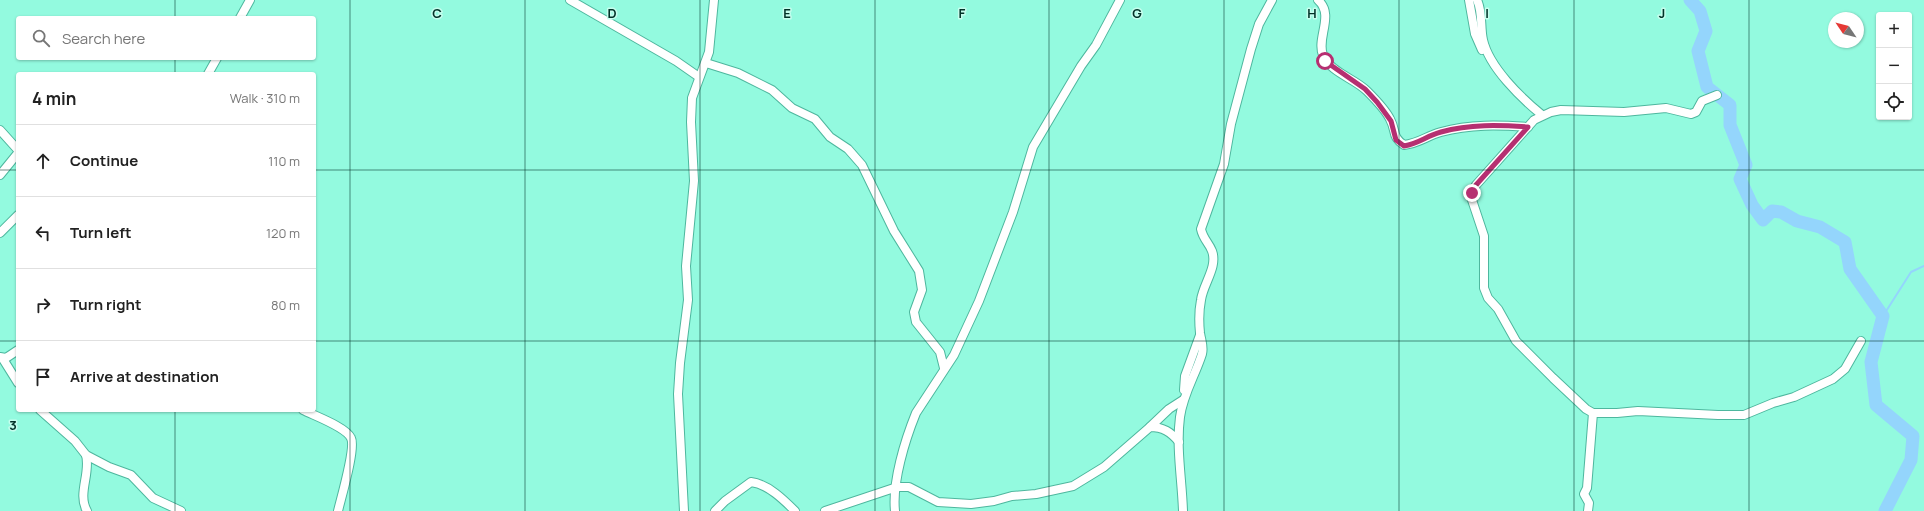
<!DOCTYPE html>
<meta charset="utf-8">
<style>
:root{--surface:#fff;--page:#f6f6f6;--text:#222;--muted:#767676;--line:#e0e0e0}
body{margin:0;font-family:Manrope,sans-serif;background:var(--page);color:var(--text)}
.controls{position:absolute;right:12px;top:12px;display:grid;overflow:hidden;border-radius:4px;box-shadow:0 1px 3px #0004}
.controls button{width:36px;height:36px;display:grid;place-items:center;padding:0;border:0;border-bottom:1px solid var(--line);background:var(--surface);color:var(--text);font:20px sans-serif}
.compass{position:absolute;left:1828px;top:12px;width:36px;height:36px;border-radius:50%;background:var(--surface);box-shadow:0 1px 3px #0004;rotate:305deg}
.stop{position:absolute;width:12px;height:12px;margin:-9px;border:3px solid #b62f71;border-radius:50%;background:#fff}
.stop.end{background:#b62f71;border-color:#fff;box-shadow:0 1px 4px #0008}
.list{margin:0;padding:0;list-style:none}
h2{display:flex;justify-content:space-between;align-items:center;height:52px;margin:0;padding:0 16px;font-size:17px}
h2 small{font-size:13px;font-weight:400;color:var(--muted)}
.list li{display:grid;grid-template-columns:26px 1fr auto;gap:12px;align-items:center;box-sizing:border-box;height:72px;padding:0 16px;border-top:1px solid var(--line)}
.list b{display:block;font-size:15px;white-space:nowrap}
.list em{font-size:13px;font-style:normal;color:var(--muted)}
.icon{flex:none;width:22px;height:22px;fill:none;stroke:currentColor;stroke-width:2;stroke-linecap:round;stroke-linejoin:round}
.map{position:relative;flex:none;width:1924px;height:511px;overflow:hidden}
.search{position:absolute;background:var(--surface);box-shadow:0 1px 3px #0004;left:16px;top:16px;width:300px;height:44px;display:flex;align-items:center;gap:10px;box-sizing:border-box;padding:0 14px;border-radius:4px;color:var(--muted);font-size:15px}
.panel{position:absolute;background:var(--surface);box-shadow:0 1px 3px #0004;left:16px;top:72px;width:300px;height:340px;border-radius:4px}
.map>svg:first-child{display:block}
</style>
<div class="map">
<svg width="1924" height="511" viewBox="0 0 1924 511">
<rect width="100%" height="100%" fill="#93fadf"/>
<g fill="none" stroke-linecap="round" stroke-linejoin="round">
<path stroke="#94d5fc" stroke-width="2" d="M1883,316L1911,272L1924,266"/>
<path stroke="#94d5fc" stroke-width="13" d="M1690,0L1700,11L1706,31L1698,51L1707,87L1730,105V125L1746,165L1740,179L1752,205L1763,220L1772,211L1781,212L1797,221L1820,227L1845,242L1850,269L1883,316L1871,362L1876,405L1913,436L1911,460L1885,511"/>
<g stroke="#4eb79e" stroke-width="10">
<g id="minor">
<path d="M570,0L676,61L699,77"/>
<path d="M1318,0C1335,15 1316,38 1323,55C1331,73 1354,78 1367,91C1376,100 1385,109 1390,119C1397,132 1391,136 1404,145C1420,143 1426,136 1441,132C1470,124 1499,125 1528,127"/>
<path d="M1469,0L1475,34L1482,50"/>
<path d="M1477,0C1483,12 1480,27 1483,40C1489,67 1521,98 1542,115"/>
<path d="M240,18L250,0"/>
<path d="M706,63L738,73L772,90L792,108L815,119L830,137L848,149L862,165L894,231L919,271L922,290L914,312L916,322L940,352L944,368"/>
<path d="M208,74L217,58"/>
<path d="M1717,95L1702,101L1696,112L1691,114L1666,108L1624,112L1561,110L1551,112L1534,120L1476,185L1472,193V200L1484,236V288L1488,298L1498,309L1516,341L1553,378L1586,409L1593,413H1617L1638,411L1718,415H1744L1773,403L1794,397L1833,379L1845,369L1861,341"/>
<path d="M0,130L18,150"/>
<path d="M0,175L18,153"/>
<path d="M0,233L18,215"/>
<path d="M0,357L6,358L18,350"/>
<path d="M3,359L18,383"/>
<path d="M1184,390L1185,376L1200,335"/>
<path d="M40,410L75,441L86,455L109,467L131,475L153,498L181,511"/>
<path d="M303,410C315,416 346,427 351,438C356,448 341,498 338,511"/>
<path d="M1150,427L1169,409L1183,400"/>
<path d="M86,455C91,473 77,494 87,511"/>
<path d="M684,511L678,394L680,363L688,300L686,266L694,181L691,122L692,98L709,52L714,0"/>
<path d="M715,511L725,501L751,482C768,484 784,500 795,511"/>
<path d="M825,511L897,487H909L938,502L971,504L994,501L1012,496L1036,494L1073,486L1104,467L1150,427C1163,427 1171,432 1179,442"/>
<path d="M895,511C892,482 905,440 916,413L954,355L979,301L1013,212L1033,147L1081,66L1096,45L1120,0"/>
<path d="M1183,511C1182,480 1176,448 1180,417C1183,394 1195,376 1202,354C1204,347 1201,340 1200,333C1199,323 1199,310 1201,300C1203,284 1218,267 1212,251C1209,243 1203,239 1201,229L1224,164L1231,124L1251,49L1259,24L1272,0"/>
<path d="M1588,511L1589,503L1584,494L1587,488L1593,413"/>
</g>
</g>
<use href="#minor" stroke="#fff" stroke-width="8"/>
</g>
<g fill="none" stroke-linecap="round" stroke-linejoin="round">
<path stroke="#b62f71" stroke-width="5" d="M1325,61L1365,89L1377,102L1391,121L1396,140L1404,146C1420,143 1426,136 1441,132C1470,124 1499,125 1528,127L1476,185L1472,193"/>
</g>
<path fill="none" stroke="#013127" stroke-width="1" stroke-opacity="0.55" d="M175,0V18M350,0V511M525,0V511M700,0V511M875,0V511M1049,0V511M1224,0V511M1399,0V511M1574,0V511M1749,0V511M175,58V74M0,170H18M314,170H1924M0,341H18M314,341H1924M175,410V511"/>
<g font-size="13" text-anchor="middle" font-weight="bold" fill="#013127" stroke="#c5feee" stroke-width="3" stroke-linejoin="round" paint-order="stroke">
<text x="437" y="18">C</text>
<text x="612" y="18">D</text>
<text x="787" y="18">E</text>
<text x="962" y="18">F</text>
<text x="1137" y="18">G</text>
<text x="1312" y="18">H</text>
<text x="1487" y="18">I</text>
<text x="1662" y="18">J</text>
<text x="13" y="430">3</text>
</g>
</svg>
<div class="controls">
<button>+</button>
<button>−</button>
<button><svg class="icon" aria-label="locate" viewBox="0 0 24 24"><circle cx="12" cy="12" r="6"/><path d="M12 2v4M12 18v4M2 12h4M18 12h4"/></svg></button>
</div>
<svg class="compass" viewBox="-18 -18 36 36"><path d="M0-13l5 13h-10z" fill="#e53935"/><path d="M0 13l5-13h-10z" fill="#767676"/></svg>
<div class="stop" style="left:1325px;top:61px"></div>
<div class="stop end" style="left:1472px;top:193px"></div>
<div class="search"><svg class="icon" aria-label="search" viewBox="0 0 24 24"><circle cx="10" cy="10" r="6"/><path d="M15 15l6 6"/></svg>Search here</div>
<section class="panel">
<h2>4 min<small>Walk · 310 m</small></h2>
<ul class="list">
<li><svg class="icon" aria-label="ahead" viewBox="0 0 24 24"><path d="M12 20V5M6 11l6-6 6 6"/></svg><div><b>Continue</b></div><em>110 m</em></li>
<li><svg class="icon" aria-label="left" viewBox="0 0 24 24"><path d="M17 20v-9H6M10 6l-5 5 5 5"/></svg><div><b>Turn left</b></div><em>120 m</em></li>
<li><svg class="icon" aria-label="right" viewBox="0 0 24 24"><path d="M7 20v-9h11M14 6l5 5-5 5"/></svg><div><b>Turn right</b></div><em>80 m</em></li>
<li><svg class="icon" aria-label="arrive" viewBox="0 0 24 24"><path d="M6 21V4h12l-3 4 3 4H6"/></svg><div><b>Arrive at destination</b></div></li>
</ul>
</section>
</div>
